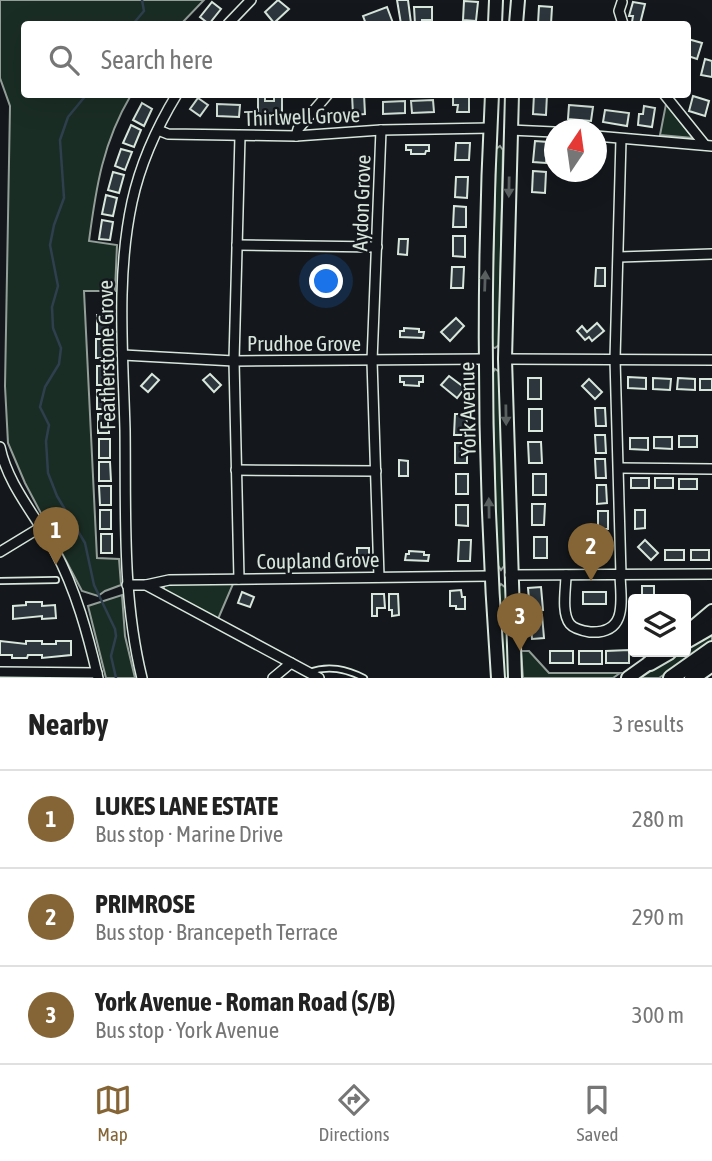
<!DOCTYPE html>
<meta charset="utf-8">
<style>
:root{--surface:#fff;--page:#f6f6f6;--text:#222;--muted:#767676;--line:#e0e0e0;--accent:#856535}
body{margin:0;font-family:"Asap Condensed",sans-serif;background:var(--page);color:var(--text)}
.controls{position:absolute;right:21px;bottom:21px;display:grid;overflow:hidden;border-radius:7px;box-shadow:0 7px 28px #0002}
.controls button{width:63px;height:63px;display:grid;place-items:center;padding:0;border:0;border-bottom:2px solid var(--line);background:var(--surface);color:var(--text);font:35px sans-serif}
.compass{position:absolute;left:544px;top:119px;width:63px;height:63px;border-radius:50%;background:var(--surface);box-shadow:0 7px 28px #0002;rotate:13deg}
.you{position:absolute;left:327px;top:282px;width:24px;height:24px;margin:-18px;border:5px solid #fff;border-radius:50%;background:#1a73e8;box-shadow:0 0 0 10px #1a73e833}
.badge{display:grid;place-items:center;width:46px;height:46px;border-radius:50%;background:var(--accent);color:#fff;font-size:23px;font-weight:700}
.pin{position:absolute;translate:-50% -58px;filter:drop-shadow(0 2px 4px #0008)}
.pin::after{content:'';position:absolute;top:37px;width:24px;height:21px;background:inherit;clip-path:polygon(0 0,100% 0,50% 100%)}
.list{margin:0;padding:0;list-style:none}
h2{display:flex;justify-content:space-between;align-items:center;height:91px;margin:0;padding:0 28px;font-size:30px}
h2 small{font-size:23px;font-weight:400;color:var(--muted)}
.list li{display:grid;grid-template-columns:46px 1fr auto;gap:21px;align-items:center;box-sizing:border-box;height:98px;padding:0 28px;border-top:2px solid var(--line)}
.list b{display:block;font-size:26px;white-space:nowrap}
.list p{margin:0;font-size:23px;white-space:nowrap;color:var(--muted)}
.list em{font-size:23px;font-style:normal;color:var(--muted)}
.icon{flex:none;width:38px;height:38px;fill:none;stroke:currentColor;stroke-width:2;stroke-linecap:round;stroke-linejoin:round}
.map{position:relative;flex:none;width:712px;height:678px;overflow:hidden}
.search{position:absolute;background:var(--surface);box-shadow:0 7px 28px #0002;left:21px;right:21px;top:21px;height:77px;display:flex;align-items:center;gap:18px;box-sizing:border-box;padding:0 24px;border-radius:7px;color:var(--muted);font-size:26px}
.sheet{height:385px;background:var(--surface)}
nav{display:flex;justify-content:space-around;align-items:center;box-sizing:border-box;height:98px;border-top:2px solid var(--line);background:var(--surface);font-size:19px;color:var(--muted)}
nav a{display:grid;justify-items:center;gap:4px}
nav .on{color:var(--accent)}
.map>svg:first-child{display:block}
</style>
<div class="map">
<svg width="712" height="678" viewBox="0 0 712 678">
<rect width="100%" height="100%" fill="#14181c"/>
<g fill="#1a2d24" stroke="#939e99" stroke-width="2">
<path d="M0,0H204L181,24H24V94L131,95C103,142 96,187 89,241L117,245L115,291H84L97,558L119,559L121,585L105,591L98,596L82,591L25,483L8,443L5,386L10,106L0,78Z"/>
<path d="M666,104L693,138L660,135Z"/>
<path d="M500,146L503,150L499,345L495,348L491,347L496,149Z"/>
<path d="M495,369L501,373L504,566L501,570L497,564L492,374Z"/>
<path d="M169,583L233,584L218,619L164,591V585Z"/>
<path d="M501,584L506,588L510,678H501L498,588Z"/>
<path d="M122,595L125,636L135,678H106L88,606Z"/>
<path d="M712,632V641L659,678H640L680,652H686V648Z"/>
<path d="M521,651H529L549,673H620L613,678H523Z"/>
</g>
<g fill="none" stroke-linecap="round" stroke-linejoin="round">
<g stroke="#2f3f4d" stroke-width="2.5">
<path d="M133,24L144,11L142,0"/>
<path d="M87,94L68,117L60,140L64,198L54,225L50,245L58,286L52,307L53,328L61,348L59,364L45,387L40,407L49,425L46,441L48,473L57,496L85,543L94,585L115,629L116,636L111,656L116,678"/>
</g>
</g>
<g fill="#2c363c" stroke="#d8e6dc" stroke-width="2">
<path d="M278,0L289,9L274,23L265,12Z"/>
<path d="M397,0H408L411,23L401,24Z"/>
<path d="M464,1L478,2L476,21L463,20Z"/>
<path d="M212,2L221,9L209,24L200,17Z"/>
<path d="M633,2L645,4L640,24L632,22L633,16H629Z"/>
<path d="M539,6L552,7L551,24H538Z"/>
<path d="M387,7L393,23L366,24L363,16Z"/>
<path d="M414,7H432V20H422V24H415Z"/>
<path d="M688,39L702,43L697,59L688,56Z"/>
<path d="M705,59L712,61V77L701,75Z"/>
<path d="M258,94H265V101H274V97H282V117H276V113H266L265,117H258Z"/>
<path d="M352,94H364L365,114L353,115Z"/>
<path d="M453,94L469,97V112H457L458,105H453Z"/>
<path d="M534,94H547L546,115L533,114Z"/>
<path d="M693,96L709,101L705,116L689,111Z"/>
<path d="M198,98L208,105L200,116L190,109Z"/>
<path d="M433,100L434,112L412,113L411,101Z"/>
<path d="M405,101V113L383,114V102Z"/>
<path d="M142,103L152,109L144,126L133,120Z"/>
<path d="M217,104L240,105L239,117L217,116Z"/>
<path d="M569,105L593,107L591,121L568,119Z"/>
<path d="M644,106L655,108L652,127L638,125L639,114H643Z"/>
<path d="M605,110L629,113L627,126L603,122Z"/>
<path d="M131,125L141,130L134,147L123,143Z"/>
<path d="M535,141L548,142L546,163L533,162Z"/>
<path d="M456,143H470L469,160H455Z"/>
<path d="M406,145H429V151H426L425,154H411V150H406Z"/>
<path d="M121,149L132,152L125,170L115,166Z"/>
<path d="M533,171L546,172L545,193L532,192Z"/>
<path d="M113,172L124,175L119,193L108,190Z"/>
<path d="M456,177H468L467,198L455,197Z"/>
<path d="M106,195L117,198L113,216L102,214Z"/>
<path d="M454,206L466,207V227H453Z"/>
<path d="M102,220L113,222L110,240L99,239Z"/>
<path d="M453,236H465V257L453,256Z"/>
<path d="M399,239H408L407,255L398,254Z"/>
<path d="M452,267H464L463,288H451Z"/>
<path d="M596,268H605V286H595Z"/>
<rect x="97" y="315" width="11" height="19"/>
<path d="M456,318L464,326L450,341L441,332Z"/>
<path d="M597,323L604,331L592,341L589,337L585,340L577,331L582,326L587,332Z"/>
<path d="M404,328L419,329V332H424L423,338L400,337V331H404Z"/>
<rect x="96" y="339" width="12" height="19"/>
<rect x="97" y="366" width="11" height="19"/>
<path d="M152,374L159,380L148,392L141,386Z"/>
<path d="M210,374L221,385L214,392L203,380Z"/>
<path d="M400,376H423V382H419V386L404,385V382H400Z"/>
<path d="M449,376L465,388L457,398L441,385Z"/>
<path d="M628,377L646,378V389L628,388Z"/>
<rect x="528" y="378" width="13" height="21"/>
<path d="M653,378L671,379L670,390L653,389Z"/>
<path d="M678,378L695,379V390L677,389Z"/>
<path d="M589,379L602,392L595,399L582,386Z"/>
<rect x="700" y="379" width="12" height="11"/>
<rect x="97" y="390" width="12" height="19"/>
<path d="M595,408H605L606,426H596Z"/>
<rect x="529" y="409" width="13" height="22"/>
<rect x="98" y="414" width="11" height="19"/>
<path d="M455,414H467L466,435H454Z"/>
<path d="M595,435H605L606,453H596Z"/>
<rect x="679" y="436" width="18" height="11"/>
<path d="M654,437H672V449L654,448Z"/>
<path d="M630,438H648V450L630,449Z"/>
<rect x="99" y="439" width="11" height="19"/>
<path d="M528,442H541L542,463H529Z"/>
<rect x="455" y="443" width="12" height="20"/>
<path d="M595,459H605L606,478H596Z"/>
<path d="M399,460L408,461V476H399Z"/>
<path d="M99,462H110L111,481H99Z"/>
<rect x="456" y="474" width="12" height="20"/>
<rect x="533" y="474" width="13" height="21"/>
<rect x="631" y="478" width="18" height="10"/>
<rect x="655" y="478" width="18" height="10"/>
<rect x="679" y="479" width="18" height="10"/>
<path d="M597,485H606L607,503L597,504Z"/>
<path d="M99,486H111V505H100Z"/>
<path d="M532,504H545L544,525H532Z"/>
<path d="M456,505H468V526L456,525Z"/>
<rect x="100" y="510" width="11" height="19"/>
<path d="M635,510H645V528L635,529Z"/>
<rect x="598" y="511" width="10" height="18"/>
<rect x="101" y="534" width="11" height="19"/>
<rect x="534" y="537" width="13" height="21"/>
<path d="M601,539L609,546L597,560L589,553Z"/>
<path d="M459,540H471L470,561H458Z"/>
<path d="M645,540L658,553L651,560L638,547Z"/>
<rect x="357" y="548" width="12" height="13"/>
<rect x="665" y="550" width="19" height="10"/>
<rect x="691" y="550" width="18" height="10"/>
<path d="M409,551L424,552V555H429L428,561L405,560L406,554H409Z"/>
<rect x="642" y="586" width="12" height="13"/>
<path d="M541,587L543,610L530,611L528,588Z"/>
<path d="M461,590L462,597H465V609H456V606H450V591Z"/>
<path d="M242,592L254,597L250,607L238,603Z"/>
<rect x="583" y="592" width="23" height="12"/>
<path d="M372,594H384L385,608H377V616H372Z"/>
<path d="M389,594H398L399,615L392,616V610H389Z"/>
<path d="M26,602H42V606L55,605L56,618L42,619V616L13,619V606L26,605Z"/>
<path d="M542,615L544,638L532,639L530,616Z"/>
<path d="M0,641L26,644V641H42V644H56V641H71V655L42,658V655H28L27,658H12V655H0Z"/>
<path d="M629,650V663H606V651Z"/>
<rect x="550" y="651" width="23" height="12"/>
<rect x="579" y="651" width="23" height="13"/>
</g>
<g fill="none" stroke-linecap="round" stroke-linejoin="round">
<g stroke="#d8e6dc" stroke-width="8">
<g id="service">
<path d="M0,581L56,580"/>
<path d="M309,672C329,665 346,669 364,678"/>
</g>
</g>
<g stroke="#d8e6dc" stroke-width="12">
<g id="minor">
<path d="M622,2L619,11L623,24"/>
<path d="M228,24L251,0"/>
<path d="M664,94L705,145"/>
<path d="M158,130L168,134L296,136L381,130L490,128"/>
<path d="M510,130L554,132"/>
<path d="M296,136L298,129L328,94"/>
<path d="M596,136L712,146"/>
<path d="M237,245L377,247"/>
<path d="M619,257L712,254"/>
<path d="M123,355L234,361L485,359"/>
<path d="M505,359L712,360"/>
<path d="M0,447C8,486 37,517 55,551C76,590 88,635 98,678"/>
<path d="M619,468L712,469"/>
<path d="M236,470L376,471"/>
<path d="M0,552L41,527"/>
<path d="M510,575L712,574"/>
<path d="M566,575C566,588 561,613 570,624C574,629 584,631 590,632C628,634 621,601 620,575"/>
<path d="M621,575L615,359L621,139"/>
<path d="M379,577L372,361L381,130"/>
<path d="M239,579L234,361L240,136"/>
<path d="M127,585H146L319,678"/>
<path d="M146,585L169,580L490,576"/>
<path d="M0,672L97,673"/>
<path d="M142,678C122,597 126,512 125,430C123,354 116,276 132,202C140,165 157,127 177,94"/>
<path d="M273,678L291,663"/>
</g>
</g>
<g stroke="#d8e6dc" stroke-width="16">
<g id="secondary">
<path d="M495,24L496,0"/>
<path d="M516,24L518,0"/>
<path d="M492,94C482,289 484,484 498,678"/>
<path d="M512,94L505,359L515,678"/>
<path d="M686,633L712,611"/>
<path d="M628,678L656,658"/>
</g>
</g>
<g stroke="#d8e6dc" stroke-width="18">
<g id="trunk">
<path d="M686,641L712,626"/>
<path d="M650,663L669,652"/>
<path d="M671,678L712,649"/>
<path d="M692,678L712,664"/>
</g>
</g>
<use href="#service" stroke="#14181c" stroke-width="4.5"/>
<use href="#minor" stroke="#14181c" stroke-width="9"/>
<use href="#secondary" stroke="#14181c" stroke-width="12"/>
<use href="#trunk" stroke="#14181c" stroke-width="14"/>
</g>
<defs><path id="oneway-solid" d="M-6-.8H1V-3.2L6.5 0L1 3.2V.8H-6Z" transform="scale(1.75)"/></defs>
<g fill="#59605f">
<use href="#oneway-solid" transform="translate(509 187) rotate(91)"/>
<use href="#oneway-solid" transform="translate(485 281) rotate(-88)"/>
<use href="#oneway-solid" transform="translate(506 415) rotate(89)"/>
<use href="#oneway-solid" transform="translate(489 508) rotate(-91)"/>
</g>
<g text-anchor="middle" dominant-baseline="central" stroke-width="5" stroke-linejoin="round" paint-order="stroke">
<g font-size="21" fill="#d8e6dc" stroke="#14181c">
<text transform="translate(302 116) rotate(-2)">Thirlwell Grove</text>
<text transform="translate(361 203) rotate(-88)">Aydon Grove</text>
<text x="304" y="343">Prudhoe Grove</text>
<text transform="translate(106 355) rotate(-91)">Featherstone Grove</text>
<text transform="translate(467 409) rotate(-91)">York Avenue</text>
<text transform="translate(318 560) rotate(-1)">Coupland Grove</text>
</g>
</g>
</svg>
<div class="controls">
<button><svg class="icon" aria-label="layers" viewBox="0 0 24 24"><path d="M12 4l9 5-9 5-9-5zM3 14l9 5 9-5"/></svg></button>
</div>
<svg class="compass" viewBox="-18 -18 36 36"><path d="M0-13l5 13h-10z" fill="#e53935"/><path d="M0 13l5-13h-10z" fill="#767676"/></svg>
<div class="you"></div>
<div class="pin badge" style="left:56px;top:565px">1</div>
<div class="pin badge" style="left:591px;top:581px">2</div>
<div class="pin badge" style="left:520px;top:651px">3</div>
<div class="search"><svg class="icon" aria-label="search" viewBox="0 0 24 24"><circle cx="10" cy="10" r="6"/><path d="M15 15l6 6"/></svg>Search here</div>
</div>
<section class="sheet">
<h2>Nearby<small>3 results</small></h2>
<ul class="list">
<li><span class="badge">1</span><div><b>LUKES LANE ESTATE</b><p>Bus stop · Marine Drive</p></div><em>280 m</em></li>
<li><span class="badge">2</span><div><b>PRIMROSE</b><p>Bus stop · Brancepeth Terrace</p></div><em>290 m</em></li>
<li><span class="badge">3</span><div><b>York Avenue - Roman Road (S/B)</b><p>Bus stop · York Avenue</p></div><em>300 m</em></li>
</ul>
</section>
<nav>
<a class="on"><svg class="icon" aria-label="map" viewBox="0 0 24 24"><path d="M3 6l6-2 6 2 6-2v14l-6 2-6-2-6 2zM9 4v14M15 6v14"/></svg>Map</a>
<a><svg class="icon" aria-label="directions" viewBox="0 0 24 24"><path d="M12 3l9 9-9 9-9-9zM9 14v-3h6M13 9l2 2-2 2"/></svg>Directions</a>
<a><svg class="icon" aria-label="saved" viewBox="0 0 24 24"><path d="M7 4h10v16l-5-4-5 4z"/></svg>Saved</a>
</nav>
